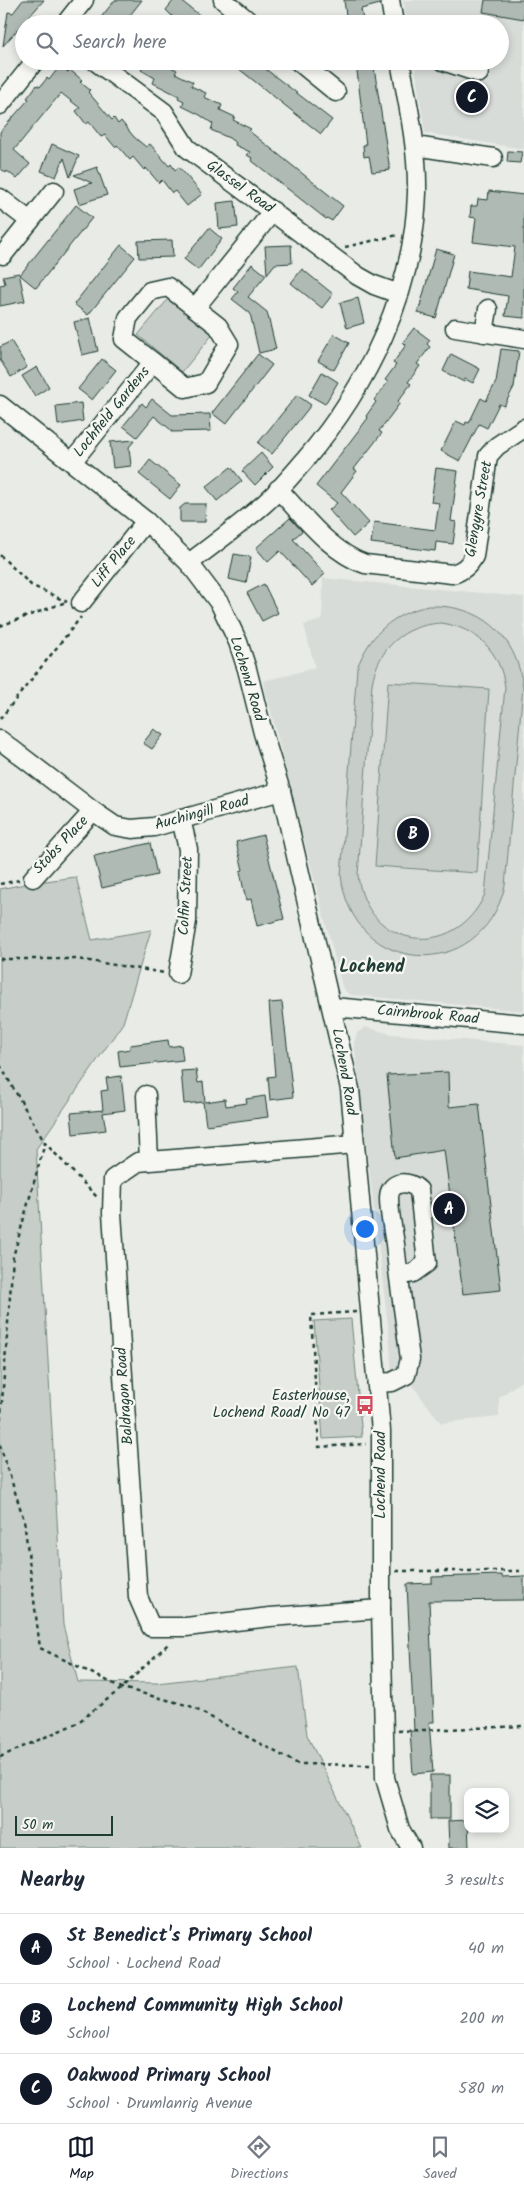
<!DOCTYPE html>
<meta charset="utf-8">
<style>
:root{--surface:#fff;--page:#f2f2f3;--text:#1f2937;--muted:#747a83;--line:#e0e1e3;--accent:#111827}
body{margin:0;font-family:Kalam,sans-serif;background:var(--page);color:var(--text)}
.controls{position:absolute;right:15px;bottom:15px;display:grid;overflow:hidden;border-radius:10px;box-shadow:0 2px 8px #0003}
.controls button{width:45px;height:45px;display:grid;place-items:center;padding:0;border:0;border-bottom:1px solid var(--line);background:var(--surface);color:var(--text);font:25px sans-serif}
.scale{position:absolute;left:15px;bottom:12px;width:98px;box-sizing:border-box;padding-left:5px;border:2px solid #1f3d34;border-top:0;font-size:14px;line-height:18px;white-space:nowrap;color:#1f3d34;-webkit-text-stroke:4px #f6f6f2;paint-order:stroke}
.you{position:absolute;left:364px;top:1228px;width:18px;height:18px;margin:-12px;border:4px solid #fff;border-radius:50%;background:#1a73e8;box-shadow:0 0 0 8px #1a73e833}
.badge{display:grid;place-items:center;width:32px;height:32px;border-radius:50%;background:var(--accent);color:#fff;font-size:16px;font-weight:700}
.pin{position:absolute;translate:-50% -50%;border:2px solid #fff;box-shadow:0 1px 5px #0006}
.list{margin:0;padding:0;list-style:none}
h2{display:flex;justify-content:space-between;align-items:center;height:65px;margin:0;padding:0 20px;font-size:21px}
h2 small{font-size:16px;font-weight:400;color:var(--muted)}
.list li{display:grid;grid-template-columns:32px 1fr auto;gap:15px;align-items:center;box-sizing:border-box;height:70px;padding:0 20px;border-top:1px solid var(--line)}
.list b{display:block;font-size:19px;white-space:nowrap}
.list p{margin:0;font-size:16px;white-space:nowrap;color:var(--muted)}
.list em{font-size:16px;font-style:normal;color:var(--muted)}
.icon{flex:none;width:28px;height:28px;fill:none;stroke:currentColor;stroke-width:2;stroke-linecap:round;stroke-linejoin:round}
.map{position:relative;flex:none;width:524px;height:1848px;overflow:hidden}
.search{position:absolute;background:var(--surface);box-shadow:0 2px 8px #0003;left:15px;right:15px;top:15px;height:55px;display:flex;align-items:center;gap:12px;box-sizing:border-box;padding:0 18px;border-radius:28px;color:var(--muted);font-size:19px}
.sheet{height:275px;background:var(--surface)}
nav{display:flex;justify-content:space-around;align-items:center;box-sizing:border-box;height:70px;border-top:1px solid var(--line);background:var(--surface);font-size:14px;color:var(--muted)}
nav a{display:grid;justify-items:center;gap:2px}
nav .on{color:var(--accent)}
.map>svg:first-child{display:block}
</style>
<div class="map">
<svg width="524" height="1848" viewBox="0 0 524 1848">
<rect width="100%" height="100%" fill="#e9ebe7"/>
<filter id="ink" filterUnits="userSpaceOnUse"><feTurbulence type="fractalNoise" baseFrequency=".02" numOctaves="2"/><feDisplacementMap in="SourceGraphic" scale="10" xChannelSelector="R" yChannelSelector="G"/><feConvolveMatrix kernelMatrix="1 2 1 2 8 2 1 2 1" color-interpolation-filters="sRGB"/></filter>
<g filter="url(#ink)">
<g fill="#d8dcd8">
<path d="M403,0H524V149L425,133L414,61H500V24H407Z"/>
<path d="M323,578L524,597V1011L352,995L346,992L342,986L263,681L315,668L304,625L322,620Z"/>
<path d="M365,1027L391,1034L524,1045V1379L499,1398V1417L441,1423L412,1385L409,1384L393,1389L389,1334L354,1042L357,1033Z"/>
</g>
<g fill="#c7cec9" stroke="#73867e" fill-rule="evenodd">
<path d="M169,298L213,334L182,372L138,335Z"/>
<path d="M428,606C481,604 516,634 523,687L505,886C481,985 351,976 341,875L357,668C370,634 392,614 428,606ZM441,623C477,628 500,651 505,687L485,894C455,962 366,949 358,875L372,684C378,648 404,625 441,623Z"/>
<path d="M388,682L489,689L477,873L375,866Z"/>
<path d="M76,877L92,940L151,930L123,1023L36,1149L63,1625L78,1682L157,1683L298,1667L307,1735L362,1848H0V889L30,883Z"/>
<path d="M351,1319L362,1437L323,1439L314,1321Z"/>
</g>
<g fill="#b0bab5" stroke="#1f3d34">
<path d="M23,0H44L3,46L8,12L13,13Z"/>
<path d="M115,0H142L123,24H112L102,16Z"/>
<path d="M174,0H180L211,24H180L166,10Z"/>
<path d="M344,0H380V4L361,9L363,20L347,23Z"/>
<path d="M485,0H524V19L483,12Z"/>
<path d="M145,61H158L177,70L175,73L193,82L191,86L206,93L204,97L222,105L220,110L235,117L233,120L251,129L249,131L343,206L332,221L327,218L326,219L251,160L252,158L247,155L250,152L235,145L236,143L229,138L211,130L213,124L200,115L182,106L184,101L178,98L179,96L153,83L155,78L141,70Z"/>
<path d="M229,61H255L332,120L321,134Z"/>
<path d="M364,61H373L390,170L372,172L369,156L364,157L363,145H366L356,63Z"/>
<path d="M60,66L68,72L70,70L82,80L80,82L90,90L88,92L112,120L114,118L118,124L121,121L134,137L146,147L150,144L169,166L171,164L175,170L179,167L202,194L187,206L175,191L172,193L162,180L159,183L146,168L144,170L133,157L130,160L117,145L115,147L105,135L101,137L89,122L86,124L76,111L80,108L61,93L14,150L30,164L17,179L7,171L6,173L0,168V132L29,99L27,98L37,85L40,87L47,78L49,80Z"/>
<path d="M52,144L79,156L70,177L64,158L56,177L41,171Z"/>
<path d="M508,151L522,152L520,163L507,162Z"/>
<path d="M97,167L107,195L79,204L74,189L92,183L74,175Z"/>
<path d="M489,191L524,195V318L505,316L508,296L466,289L468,271L511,277L515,247L473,242L476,218L470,217L471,206H477L478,199L488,200Z"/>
<path d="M235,201L238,227L219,229L217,203Z"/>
<path d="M76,205L92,218L36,288L20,275Z"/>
<path d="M209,228L222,239L198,270L184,259Z"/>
<path d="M172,240L173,257L139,258L138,241Z"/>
<path d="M121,245L135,257L88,315L74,304Z"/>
<path d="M291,245L292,263L275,264L267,274L265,246Z"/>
<path d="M436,249L454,254L436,318L418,313Z"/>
<path d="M252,264L266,275L248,297L267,312L276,349L259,353L250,313L232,299L238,292L233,288Z"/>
<path d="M302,269L333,294L322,308L291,283Z"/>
<path d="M19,273L25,301L0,306V285L5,284L3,276Z"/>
<path d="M358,298L364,323L347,328L340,303Z"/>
<path d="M90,318L98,351L82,355L74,322Z"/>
<path d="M414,328L430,340L427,344L430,347L417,364L420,366L408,382L411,384L398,401L400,403L379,431L382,433L354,469L357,471L341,492L369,523L353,537L329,510L337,503L316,486L368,418L366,416L376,402L374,400L388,382L385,380L396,365L393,363L406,345L403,342Z"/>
<path d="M334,334L349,343L334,370L318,361Z"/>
<path d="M11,341L27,367L11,377L0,360V347Z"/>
<path d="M501,349L519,351L514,387L504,406L499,404L487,428L479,424L460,461L441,451L456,421L465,425L466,422L469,423L481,398L486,401L496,382Z"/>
<path d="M258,354L272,365L226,424L212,413Z"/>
<path d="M451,354L480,369L473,383L465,379L464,382L443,371Z"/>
<path d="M102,359L116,370L92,400L78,389Z"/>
<path d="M37,367L49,387L35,396L22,376Z"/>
<path d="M322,372L338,382L325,404L309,395Z"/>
<path d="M297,395L311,405L272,454L258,443Z"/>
<path d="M152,399L172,415L210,414L211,431L171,432V430L154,416L137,437L123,426L142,403L146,407Z"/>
<path d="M81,403L83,421L58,425L56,406Z"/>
<path d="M135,440L129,447L131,466L113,468L110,442Z"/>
<path d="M261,453L273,467L255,485L242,471Z"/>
<path d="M150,460L181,485L170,499L139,474Z"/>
<path d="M231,467L242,481L217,501L206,487Z"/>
<path d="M436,468L458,471L451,521L456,522L453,544L436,542L435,551L371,543L374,522L435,530L439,503L431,502Z"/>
<path d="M185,504H206L205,522H180V508Z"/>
<path d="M290,518L302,531L293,539L325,574L312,586L280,551L268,562L256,548Z"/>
<path d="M234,554L251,557L246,583L229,579Z"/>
<path d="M264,584L278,613L262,621L247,593Z"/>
<path d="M154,729L163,735L152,749L143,743Z"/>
<path d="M263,835L284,919L257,926L251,899L247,900L244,891L240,871L243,870L236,842Z"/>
<path d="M150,843L157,875L102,888L94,856Z"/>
<path d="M282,1002L293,1097L270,1100L268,1077L275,1076L269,1003Z"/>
<path d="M168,1040L169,1047L181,1045L183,1060L120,1067L118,1051L130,1049V1045Z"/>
<path d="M196,1070L198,1083L203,1082L205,1102L225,1099L226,1106L247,1103L246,1099L265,1096L268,1117L206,1125L203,1102L184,1104L181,1071Z"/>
<path d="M448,1072L449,1107L479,1104L501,1290L463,1294L444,1150L395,1158L387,1075Z"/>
<path d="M121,1076L125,1110L103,1113L106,1130L73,1134L71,1113L103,1110L101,1091L108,1090L106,1078Z"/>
<path d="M502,1575V1577L524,1576V1600L429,1601L434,1722H429L433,1772L413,1774L410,1731H414L407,1584L432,1583V1577Z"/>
<rect x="430" y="1775" width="20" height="44"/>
<path d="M468,1820L469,1848H449L448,1821Z"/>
</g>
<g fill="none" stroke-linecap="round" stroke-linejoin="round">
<g stroke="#1f3d34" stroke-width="21">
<g id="minor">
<path d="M223,0L252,24"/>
<path d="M390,0L394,24"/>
<path d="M65,24L84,0"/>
<path d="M95,61L164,112L187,148L358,276L374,285L399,294"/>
<path d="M298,61L336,92"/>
<path d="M443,61L479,73"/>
<path d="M0,105L35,61"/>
<path d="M415,146L493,158"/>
<path d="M0,198L30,221"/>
<path d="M3,255L54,191"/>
<path d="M455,328L524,339"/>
<path d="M484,333L488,309"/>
<path d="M153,362L185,388L206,383L229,344L218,326L195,308"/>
<path d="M0,405L146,521L189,563L220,604L238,642L247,669L263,733L281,791L350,1089L381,1431V1609L385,1778L400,1829L411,1848"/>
<path d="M72,462L153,362L124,339L128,318L150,291L168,287L195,308L273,211"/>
<path d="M278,489C302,514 331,553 365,564L452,574C463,571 469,566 474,556L488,456L497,446L524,428"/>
<path d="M189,563C214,544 240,525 264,504C279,491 292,475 305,460C368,386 414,292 417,193C418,148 408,105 400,61"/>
<path d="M81,603L146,521"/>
<path d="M0,740L93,811L115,826L132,829L154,827L281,791"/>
<path d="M33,878L93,811"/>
<path d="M178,974L187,921L188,849L181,819"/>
<path d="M333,1007L524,1024"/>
<path d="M146,1095L149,1161"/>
<path d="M355,1144L138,1162L113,1179L112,1213L138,1597L151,1627H186L270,1617L381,1609"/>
<path d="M377,1383L392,1382L406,1375L410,1359C405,1321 399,1283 395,1244C393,1230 389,1213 389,1198C389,1180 409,1180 419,1190L427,1263L413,1273L399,1276"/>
</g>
</g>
<g stroke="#1f3d34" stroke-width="2.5" stroke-dasharray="4 4" stroke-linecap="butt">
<path d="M345,247L398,235"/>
<path d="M0,555L31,585L67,602"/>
<path d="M0,626L66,602"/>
<path d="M0,719L81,617"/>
<path d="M0,884L19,880"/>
<path d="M0,959H77L165,973"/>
<path d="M0,1065L45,1143L97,1197"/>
<path d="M356,1312L311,1315L319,1447L366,1444"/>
<path d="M0,1428L13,1257L45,1143"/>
<path d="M0,1445L24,1520L40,1648L122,1688L190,1706L298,1764L371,1765"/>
<path d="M396,1571H524"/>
<path d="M398,1731L524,1726"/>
<path d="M0,1757L77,1723L122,1688L169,1643"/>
</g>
<use href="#minor" stroke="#f6f6f2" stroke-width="18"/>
</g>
</g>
<defs>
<g id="bus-bare" transform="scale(1.5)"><path d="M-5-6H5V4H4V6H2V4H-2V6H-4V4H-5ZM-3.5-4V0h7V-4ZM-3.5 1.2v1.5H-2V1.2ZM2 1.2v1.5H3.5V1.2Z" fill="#d1495b" stroke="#f6f6f2" stroke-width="2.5" paint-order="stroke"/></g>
</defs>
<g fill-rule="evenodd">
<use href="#bus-bare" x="365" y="1405"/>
</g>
<g text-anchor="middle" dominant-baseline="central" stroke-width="4.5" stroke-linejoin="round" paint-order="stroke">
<g font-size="15" fill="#1f3d34" stroke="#f6f6f2">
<text transform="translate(240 187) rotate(36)">Glassel Road</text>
<text transform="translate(112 412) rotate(-51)">Lochfield Gardens</text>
<text transform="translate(479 509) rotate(-80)">Glengyre Street</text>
<text transform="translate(114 562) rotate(-51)">Liff Place</text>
<text transform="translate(247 679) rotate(73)">Lochend Road</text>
<text transform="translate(202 813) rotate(-15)">Auchingill Road</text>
<text transform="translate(61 845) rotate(-47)">Stobs Place</text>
<text transform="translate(186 896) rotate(-87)">Colfin Street</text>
<text transform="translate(428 1015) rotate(5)">Cairnbrook Road</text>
<text transform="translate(344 1072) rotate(80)">Lochend Road</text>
<text transform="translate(125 1396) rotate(-94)">Baldragon Road</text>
<text transform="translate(381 1475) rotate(-90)">Lochend Road</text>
</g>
<g font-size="15" fill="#1f3d34" stroke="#f6f6f2" text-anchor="end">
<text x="350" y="1396">Easterhouse,<tspan x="350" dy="17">Lochend Road/ No 47</tspan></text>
</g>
<g font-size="18" font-weight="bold" fill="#1f3d34" stroke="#f6f6f2">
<text x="372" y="967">Lochend</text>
</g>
</g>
</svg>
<div class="controls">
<button><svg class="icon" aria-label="layers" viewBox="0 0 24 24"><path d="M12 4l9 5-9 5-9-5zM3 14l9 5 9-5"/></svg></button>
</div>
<div class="scale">50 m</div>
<div class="you"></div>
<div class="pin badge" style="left:449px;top:1209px">A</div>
<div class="pin badge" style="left:413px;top:834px">B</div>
<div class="pin badge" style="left:472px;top:97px">C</div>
<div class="search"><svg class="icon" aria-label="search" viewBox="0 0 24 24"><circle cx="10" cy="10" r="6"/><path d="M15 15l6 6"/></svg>Search here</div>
</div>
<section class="sheet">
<h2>Nearby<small>3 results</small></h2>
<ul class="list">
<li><span class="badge">A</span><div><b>St Benedict's Primary School</b><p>School · Lochend Road</p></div><em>40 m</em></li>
<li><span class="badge">B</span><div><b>Lochend Community High School</b><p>School</p></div><em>200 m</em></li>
<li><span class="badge">C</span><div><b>Oakwood Primary School</b><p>School · Drumlanrig Avenue</p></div><em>580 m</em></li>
</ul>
</section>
<nav>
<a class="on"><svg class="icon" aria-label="map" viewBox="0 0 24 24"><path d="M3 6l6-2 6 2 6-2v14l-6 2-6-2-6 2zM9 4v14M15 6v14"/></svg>Map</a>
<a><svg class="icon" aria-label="directions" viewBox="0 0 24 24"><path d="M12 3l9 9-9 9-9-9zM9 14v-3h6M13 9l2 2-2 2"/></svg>Directions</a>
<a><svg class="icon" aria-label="saved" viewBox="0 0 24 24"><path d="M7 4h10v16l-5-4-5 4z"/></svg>Saved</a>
</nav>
